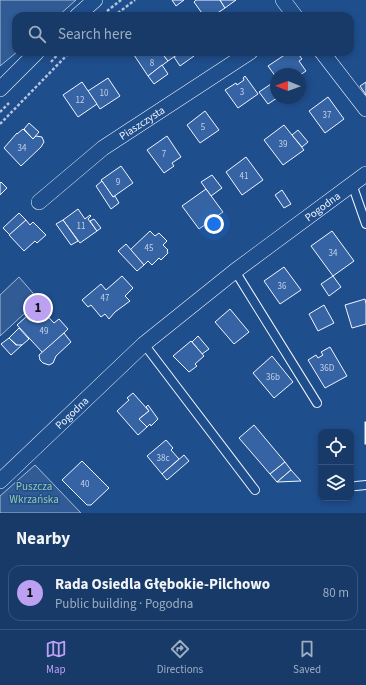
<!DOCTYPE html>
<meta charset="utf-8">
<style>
:root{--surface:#173a69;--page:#244571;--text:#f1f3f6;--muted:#9eadc0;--line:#36547d;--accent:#bca0f2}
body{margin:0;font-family:"Source Sans 3",sans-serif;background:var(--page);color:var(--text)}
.controls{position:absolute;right:12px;bottom:12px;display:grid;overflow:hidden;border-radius:8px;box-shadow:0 2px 6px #0003}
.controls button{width:36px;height:36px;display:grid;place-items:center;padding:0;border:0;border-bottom:1px solid var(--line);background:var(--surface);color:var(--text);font:20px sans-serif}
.compass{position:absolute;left:270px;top:68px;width:36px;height:36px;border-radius:50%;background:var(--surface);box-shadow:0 2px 6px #0003;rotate:271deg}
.you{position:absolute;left:214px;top:224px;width:14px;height:14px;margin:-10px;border:3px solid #fff;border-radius:50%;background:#1a73e8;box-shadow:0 0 0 6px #1a73e833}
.badge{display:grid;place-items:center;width:26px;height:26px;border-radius:50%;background:var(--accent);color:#111;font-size:13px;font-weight:700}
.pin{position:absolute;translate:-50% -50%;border:2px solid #fff;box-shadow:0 1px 4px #0006}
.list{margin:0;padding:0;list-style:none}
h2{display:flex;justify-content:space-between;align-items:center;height:52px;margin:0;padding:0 16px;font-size:17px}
h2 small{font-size:13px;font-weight:400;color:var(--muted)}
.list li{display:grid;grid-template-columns:26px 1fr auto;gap:12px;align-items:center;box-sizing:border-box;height:56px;margin:0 8px 8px;padding:0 8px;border:1px solid var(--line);border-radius:12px}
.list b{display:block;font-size:15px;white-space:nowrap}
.list p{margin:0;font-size:13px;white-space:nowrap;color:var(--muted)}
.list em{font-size:13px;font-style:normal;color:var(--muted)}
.icon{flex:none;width:22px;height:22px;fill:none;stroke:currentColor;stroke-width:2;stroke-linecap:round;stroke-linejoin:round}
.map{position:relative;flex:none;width:366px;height:513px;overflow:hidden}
.search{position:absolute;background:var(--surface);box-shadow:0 2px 6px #0003;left:12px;right:12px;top:12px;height:44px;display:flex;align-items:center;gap:10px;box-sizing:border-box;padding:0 14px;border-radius:12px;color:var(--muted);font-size:15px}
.sheet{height:116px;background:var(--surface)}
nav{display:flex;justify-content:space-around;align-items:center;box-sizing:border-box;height:56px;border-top:1px solid var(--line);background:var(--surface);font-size:11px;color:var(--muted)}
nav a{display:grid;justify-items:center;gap:2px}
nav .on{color:var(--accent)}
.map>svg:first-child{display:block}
</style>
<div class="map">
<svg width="366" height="513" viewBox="0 0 366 513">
<rect width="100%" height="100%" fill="#1f4e8c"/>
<g fill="#305b95" stroke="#a8bbd7">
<path d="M0,0H76L58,16H16L17,52L0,66Z"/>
<path d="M19,277L39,300L0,336V295Z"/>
<path d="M35,465L81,513H0V496Z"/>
</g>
<g fill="#3563a3" stroke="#f2f6ff">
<path d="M172,0H184L176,6Z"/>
<path d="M196,0H220L225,8L213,16H204L194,2Z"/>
<path d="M220,0H236L225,8Z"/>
<path d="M139,52H161L168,61L148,76L134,55Z"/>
<path d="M161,52H181L168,61Z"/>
<path d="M181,52H191L194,56L180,66L174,57Z"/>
<path d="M289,52H297L302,59L299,61L306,71L300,75L276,74V77L268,66Z"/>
<path d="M162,65L168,74L154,84L148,76Z"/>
<path d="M245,76L258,94L238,108L225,90L236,83L237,85L244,80L243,78Z"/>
<path d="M108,78L120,96L100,109L88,91Z"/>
<path d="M82,82L97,104L78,117L63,95Z"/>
<path d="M366,82V95L360,86Z"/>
<path d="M271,84L276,90L277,98L268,104L259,92Z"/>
<path d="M328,97L344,119L325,133L309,111Z"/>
<path d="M205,111L219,130L200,143L187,125Z"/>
<path d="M29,123L39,132L33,139L24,129Z"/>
<path d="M284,125L304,150L283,165L264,140Z"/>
<path d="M23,129L33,139L36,136L42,137L44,142L41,147L21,166L4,148L17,133V134Z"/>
<path d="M298,130L308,142L302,147L292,135Z"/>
<path d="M167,136L181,157L172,163L174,166L164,173L147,150Z"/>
<path d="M246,157L263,180L242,195L226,172Z"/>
<path d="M121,166L133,183L113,197L101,180Z"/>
<path d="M212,175L222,188L211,196L201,182Z"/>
<path d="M102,181L113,197L115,196L119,203L111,209L96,186Z"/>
<path d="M1,182L7,188L0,195V183Z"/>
<path d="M206,189L223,212L199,229L182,206Z"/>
<path d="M282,190L291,204L284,208L275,195Z"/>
<path d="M78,209L85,219L90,215L91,216L88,219L97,231L80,243L63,220Z"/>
<path d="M19,213L26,220L10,235L3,228Z"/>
<path d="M94,219L101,228L97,231L90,221Z"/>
<path d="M26,220L30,225L33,222L46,235L37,243L35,241L24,251L9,235Z"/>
<path d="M63,220L78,241L71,245L56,224Z"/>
<path d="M150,231L155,236L159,233L167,241L163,245L168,250L167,251L168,253L161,260L159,258L152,265L148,261L144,265L130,250Z"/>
<path d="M332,231L354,261L333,276L311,246Z"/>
<path d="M126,244L144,265L137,271L118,251Z"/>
<path d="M284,267L301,290L280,304L264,281Z"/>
<path d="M122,276L133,288L125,296L130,301L115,312L109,319L105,314L101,317L91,305L88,307L82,300L101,284L106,290Z"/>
<path d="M333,276L341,287L329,296L321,284Z"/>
<path d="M365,299L366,304V324L352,328L345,305Z"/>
<path d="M324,305L334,323L318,331L309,314Z"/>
<path d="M38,306L54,323L59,319L68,329L43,353L17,325Z"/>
<path d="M230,309L249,332L234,344L215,322Z"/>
<path d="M19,328L29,339L22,345L18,346L9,338Z"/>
<path d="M64,333L71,342L56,356L53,363L49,365L43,363L40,360L39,355Z"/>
<path d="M198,336L209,349L202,354L192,342Z"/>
<path d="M9,338L16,345H22L11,355L1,344Z"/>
<path d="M191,341L204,356L195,364L197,366L189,372L173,356Z"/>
<path d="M330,347L347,376L325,388L308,360L316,355L318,358L323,355L321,352Z"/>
<path d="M272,356L293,382L274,398L253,373Z"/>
<path d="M133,393L149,411L139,419L147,427L138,435L117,411L129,400L127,398Z"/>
<path d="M148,405L158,419L151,426L150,424L147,427L139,419L149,411L146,407Z"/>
<rect x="365" y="422" width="1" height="22"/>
<path d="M254,425L285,462L270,474L239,438Z"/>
<path d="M166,440L173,448L171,450L179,459L162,474L147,456Z"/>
<path d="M184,455L189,461L167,480L162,474Z"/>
<path d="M82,461L109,488L91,505H87L62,480Z"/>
<path d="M285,462L291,470L277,482L270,474Z"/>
<path d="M291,470L301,481L277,482Z"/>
</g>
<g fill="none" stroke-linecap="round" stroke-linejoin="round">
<g stroke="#f2f6ff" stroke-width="10">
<g id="service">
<path d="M352,184L366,224"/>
<path d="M235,271L317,403"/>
<path d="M144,344L255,490"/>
<path d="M356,486L366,485"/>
</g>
</g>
<g stroke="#f2f6ff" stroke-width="16">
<g id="minor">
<path d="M283,0L295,16"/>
<path d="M77,16L95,0"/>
<path d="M322,52L366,109"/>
<path d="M0,89L37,52"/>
<path id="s1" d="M39,202L103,148L250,52"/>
<path id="s2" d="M0,481L144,344L235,271L366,174"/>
</g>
</g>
<g stroke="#b3c4dc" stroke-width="2.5" stroke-dasharray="3 2" stroke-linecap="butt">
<path d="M107,11L121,0"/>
<path d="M114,16L135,0"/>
<path d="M51,62L60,52"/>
<path d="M0,112L9,103"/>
<path d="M0,124L70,52"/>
</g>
<use href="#service" stroke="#1f4e8c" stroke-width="8"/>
<use href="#minor" stroke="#1f4e8c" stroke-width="15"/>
</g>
<g text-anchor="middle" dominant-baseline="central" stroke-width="3" stroke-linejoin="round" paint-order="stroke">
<g font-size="9" fill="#c3d1e8">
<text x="152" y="63">8</text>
<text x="242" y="92">3</text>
<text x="104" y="93">10</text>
<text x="80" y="100">12</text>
<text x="327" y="115">37</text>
<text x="203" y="127">5</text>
<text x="283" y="144">39</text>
<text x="22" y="148">34</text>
<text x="164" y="154">7</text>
<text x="244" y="176">41</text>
<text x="118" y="182">9</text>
<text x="81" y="226">11</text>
<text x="149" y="248">45</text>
<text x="333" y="253">34</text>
<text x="282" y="286">36</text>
<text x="105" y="298">47</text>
<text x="44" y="331">49</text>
<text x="327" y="368">36D</text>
<text x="273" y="377">36b</text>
<text x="163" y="458">38c</text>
<text x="85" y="484">40</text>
</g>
<g font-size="11" fill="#f2f6ff" stroke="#1f4e8c">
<text stroke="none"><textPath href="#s1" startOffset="130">Piaszczysta</textPath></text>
<text stroke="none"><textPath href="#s2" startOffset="424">Pogodna</textPath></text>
<text stroke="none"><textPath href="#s2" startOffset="99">Pogodna</textPath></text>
</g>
<g font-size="11" fill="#97c8a6" stroke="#1f4e8c">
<text x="34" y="486">Puszcza<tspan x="34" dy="13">Wkrzańska</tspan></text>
</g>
</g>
</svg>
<div class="controls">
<button><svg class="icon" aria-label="locate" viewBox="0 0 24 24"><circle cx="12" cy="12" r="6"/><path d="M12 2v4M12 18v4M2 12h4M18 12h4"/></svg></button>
<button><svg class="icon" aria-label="layers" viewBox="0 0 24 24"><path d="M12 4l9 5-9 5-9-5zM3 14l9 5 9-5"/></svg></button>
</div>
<svg class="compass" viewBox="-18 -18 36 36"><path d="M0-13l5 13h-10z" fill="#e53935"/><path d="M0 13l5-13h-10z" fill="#9eadc0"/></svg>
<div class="you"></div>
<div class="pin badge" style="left:38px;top:308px">1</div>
<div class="search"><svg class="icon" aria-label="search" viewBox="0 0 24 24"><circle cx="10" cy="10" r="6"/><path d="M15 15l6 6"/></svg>Search here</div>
</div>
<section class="sheet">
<h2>Nearby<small></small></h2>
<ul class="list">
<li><span class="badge">1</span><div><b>Rada Osiedla Głębokie-Pilchowo</b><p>Public building · Pogodna</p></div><em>80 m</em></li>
</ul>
</section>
<nav>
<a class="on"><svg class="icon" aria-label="map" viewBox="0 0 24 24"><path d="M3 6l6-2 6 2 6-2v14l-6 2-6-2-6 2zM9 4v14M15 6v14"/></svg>Map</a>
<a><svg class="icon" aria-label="directions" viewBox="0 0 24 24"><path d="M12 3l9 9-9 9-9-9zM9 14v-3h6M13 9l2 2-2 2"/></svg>Directions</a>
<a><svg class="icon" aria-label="saved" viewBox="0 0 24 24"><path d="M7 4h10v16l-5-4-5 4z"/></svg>Saved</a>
</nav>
